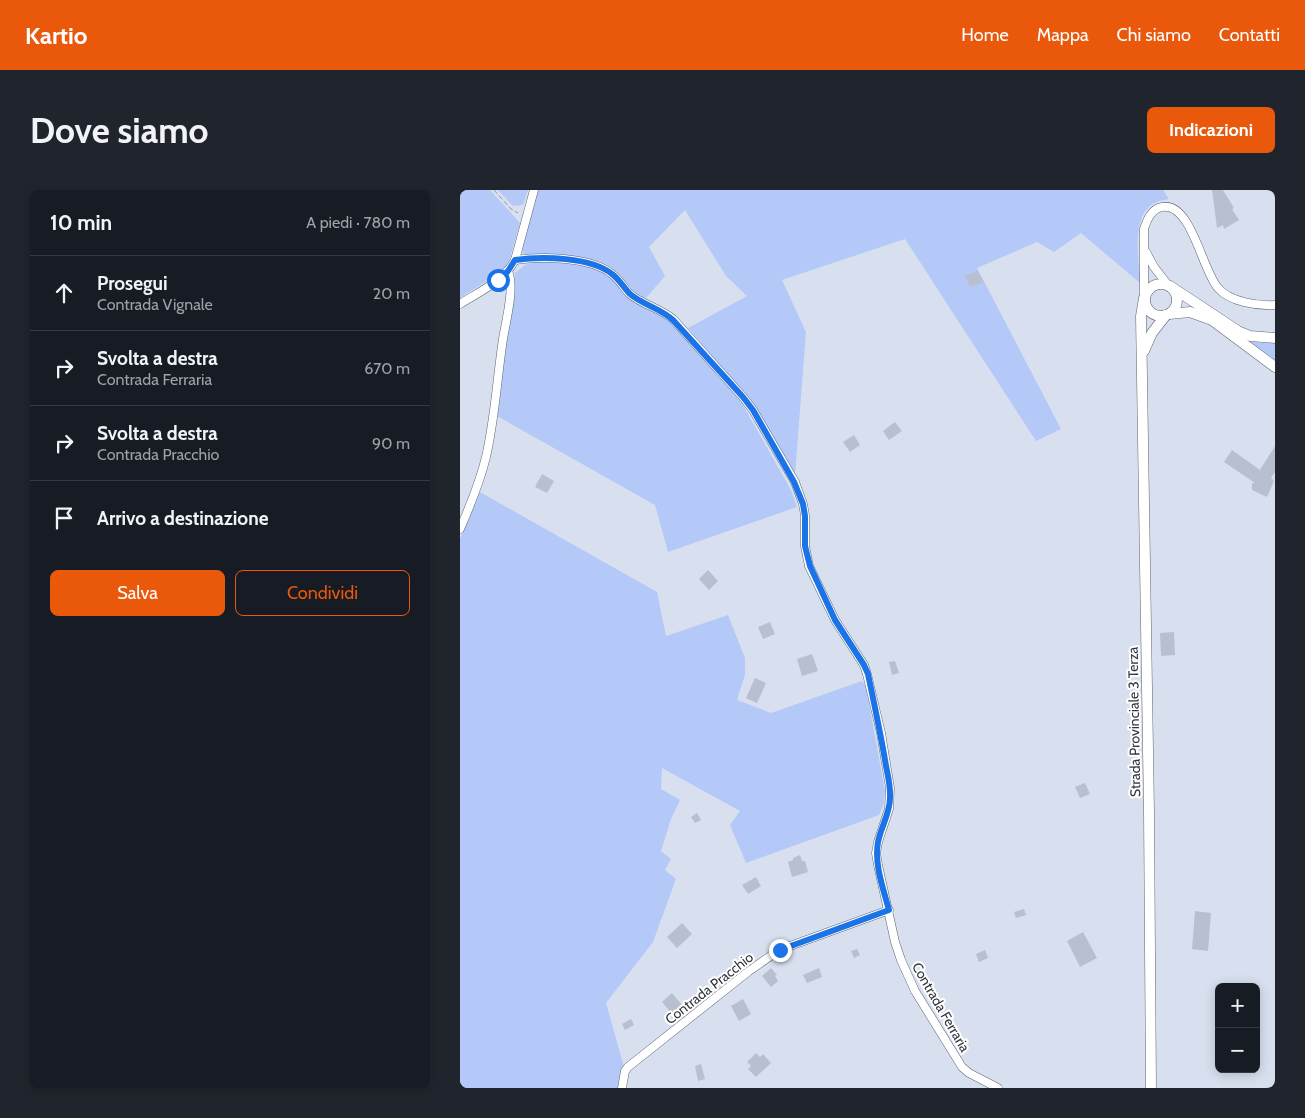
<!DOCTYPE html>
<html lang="it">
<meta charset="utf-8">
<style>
:root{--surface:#171b24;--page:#20242c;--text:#f1f3f6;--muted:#9ea1a6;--line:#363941;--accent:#ea580c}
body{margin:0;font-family:Cabin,sans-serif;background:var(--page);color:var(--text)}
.controls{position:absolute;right:15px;bottom:15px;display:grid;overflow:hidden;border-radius:8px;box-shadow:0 2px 12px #0003}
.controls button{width:45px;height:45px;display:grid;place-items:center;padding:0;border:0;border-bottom:1px solid var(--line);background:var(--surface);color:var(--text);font:25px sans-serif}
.stop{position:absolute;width:15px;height:15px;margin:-11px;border:4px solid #1a73e8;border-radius:50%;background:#fff}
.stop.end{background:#1a73e8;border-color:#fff;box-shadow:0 1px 5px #0008}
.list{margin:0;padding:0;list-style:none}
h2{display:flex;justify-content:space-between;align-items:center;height:65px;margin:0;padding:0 20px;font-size:21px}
h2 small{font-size:16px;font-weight:400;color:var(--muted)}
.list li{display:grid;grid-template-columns:32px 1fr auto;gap:15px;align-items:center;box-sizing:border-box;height:75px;padding:0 20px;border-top:1px solid var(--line)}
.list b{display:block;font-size:19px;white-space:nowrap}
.list p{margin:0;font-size:16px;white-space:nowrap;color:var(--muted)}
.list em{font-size:16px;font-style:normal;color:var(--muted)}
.actions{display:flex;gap:10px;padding:15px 20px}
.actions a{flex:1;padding:11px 0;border:1px solid var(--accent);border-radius:8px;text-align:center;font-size:18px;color:var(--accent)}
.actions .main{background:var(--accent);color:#fff}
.icon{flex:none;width:28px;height:28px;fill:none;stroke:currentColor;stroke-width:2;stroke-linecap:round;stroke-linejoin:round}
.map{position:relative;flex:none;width:815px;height:898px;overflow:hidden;border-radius:8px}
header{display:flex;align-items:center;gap:30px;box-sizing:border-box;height:70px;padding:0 25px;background:var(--accent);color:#fff}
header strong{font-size:24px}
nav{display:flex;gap:28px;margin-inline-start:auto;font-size:18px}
.intro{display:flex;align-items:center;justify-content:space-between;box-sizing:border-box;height:120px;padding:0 30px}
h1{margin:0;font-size:35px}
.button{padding:12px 22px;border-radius:8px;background:var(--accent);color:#fff;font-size:18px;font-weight:700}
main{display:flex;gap:30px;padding:0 30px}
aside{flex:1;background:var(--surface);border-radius:8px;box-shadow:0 2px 12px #0003}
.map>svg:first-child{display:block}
</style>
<header>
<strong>Kartio</strong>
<nav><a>Home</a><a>Mappa</a><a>Chi siamo</a><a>Contatti</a></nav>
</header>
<div class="intro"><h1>Dove siamo</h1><a class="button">Indicazioni</a></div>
<main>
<aside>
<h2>10 min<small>A piedi · 780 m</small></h2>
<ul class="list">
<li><svg class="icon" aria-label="ahead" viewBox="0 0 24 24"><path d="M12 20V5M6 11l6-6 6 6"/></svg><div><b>Prosegui</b><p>Contrada Vignale</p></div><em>20 m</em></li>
<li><svg class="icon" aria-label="right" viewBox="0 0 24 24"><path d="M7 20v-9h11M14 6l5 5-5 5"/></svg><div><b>Svolta a destra</b><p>Contrada Ferraria</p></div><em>670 m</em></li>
<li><svg class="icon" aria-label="right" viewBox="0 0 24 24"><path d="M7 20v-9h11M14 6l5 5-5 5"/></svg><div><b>Svolta a destra</b><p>Contrada Pracchio</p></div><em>90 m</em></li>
<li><svg class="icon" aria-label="arrive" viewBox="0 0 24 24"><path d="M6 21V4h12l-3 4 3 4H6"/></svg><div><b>Arrivo a destinazione</b></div></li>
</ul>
<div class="actions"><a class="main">Salva</a><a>Condividi</a></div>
</aside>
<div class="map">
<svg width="815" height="898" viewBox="0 0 815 898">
<rect width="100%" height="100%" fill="#d8e0f0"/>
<g fill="#b4c9f8">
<path d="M0,0H30L60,33L50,68L45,79L0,108Z"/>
<path d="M38,0H68L63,15L53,16Z"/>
<path d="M77,0H703L709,9C705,10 701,10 697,12C670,22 679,69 680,93L621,43L594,62L577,52L517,78L601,239L576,251L445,49L322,90L346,142L335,285L286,205L228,138L287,106L266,86L225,20L189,57L205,86L186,108C168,100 166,88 151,77C132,64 92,67 69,66L63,63L62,57Z"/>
<path d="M79,70L136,78L211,131L280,210L331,300L337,317L208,362L195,315L37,226L55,83L65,75Z"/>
<path d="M782,148L800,153H815V173Z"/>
<path d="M20,302L197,402L206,446L268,425L285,468V485L277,510L311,523L402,491L406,497L425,601L424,613L419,625L286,673L270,635L280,621L202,578L201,599L220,610L211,629L201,661L211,669L205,680L216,689L193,752L146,813L164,877L159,891V898H0V349Z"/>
</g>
<g fill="#b8bfcf">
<path d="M752,0H763L774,18L772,19L779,30L764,39L763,35L757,38Z"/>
<path d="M517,81L524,92L510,97L505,86Z"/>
<path d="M435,232L442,241L429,250L423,241Z"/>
<path d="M394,245L400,255L390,262L383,252Z"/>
<path d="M815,256V282L811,288L814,291L807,307L792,300V293H795L764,272L772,260L800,280Z"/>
<path d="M82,284L94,291L87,303L75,297Z"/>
<path d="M248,380L258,391L249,400L239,389Z"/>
<path d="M310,432L315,444L303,449L298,437Z"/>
<path d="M714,442L715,465L701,466L700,443Z"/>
<path d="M352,464L358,481L342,486L337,469Z"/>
<path d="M435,471L439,483L432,485L429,472Z"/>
<path d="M295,488L306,493L297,513L286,508Z"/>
<path d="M625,593L630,604L620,608L615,597Z"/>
<path d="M237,623L241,630L235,633L231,627Z"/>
<path d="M340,665L342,671H345L348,682L332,687L328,672L333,670V668Z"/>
<path d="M296,687L301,696L288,704L282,695Z"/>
<path d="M564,719L566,725L556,728L554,722Z"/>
<path d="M735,721L751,723L748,761L732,759Z"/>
<path d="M222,733L232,744L217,758L207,747Z"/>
<path d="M623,742L637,768L620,777L607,751Z"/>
<path d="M397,759L400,765L394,768L391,761Z"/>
<path d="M525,760L528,768L519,772L516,764Z"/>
<path d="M311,778L317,785L315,786L318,791L311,797L302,786Z"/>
<path d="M359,778L362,787L347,793L343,785Z"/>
<path d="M212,803L222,815L212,824L202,812Z"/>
<path d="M283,809L291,824L279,831L271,816Z"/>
<path d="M171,829L174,835L165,840L162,834Z"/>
<path d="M296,863L300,867L303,864L311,873L296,887L288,879L291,876L287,872Z"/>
<path d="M241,874L245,889L238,891L235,876Z"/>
</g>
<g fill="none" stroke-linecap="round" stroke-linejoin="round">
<g stroke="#5d6472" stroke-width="9">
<g id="street">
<path d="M686,62L694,77L708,95"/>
<path d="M55,70C81,66 132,67 152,84C159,89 164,98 170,104C183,115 200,118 213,129L283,207L293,220L335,292L343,314L345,325V356L349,376L375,430L404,475L407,484L421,543L430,598L429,619L418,652L416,663L418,675L435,752L441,770L455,801L502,877L509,883L538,898"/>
<path d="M684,106V39C687,30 691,19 702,17C731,11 742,80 758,98C770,112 797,116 815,115"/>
<path d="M0,114C19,102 45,90 55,70L74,0"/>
<path d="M0,339C10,316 20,292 26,267C35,228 37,188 43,149C46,130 55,98 48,81"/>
<path d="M162,898L165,881L168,877L289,781L319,760L429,720"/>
</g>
</g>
<g stroke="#5d6472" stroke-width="11">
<g id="secondary">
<circle cx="701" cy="110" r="16"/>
<path d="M710,96L778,141L790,146L815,148"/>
<path d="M684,108L681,126L689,622L691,898"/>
<path d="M709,124L730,122L752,130L815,177"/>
<path d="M684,161L692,143L706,125"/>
</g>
</g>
<path stroke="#9298a3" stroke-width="1" stroke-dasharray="5 2.5" stroke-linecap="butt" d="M34,0L51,19L58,23"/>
<use href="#street" stroke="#fff" stroke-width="8"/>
<use href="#secondary" stroke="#fff" stroke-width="10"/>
</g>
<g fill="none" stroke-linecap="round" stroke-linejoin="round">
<path stroke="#1a73e8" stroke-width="6" d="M38,90L48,81L55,70C82,66 131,67 152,84C159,89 164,98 170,104C183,115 200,118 213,130L283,207L293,220L334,292L343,314L345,326V356L350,376L375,430L404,475L408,484C414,513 420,541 425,570C427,583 431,596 430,608C430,623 421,637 418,652C414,674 423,698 429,720L320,760"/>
</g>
<g text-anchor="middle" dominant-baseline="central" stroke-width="4" stroke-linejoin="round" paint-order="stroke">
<g font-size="14" fill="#32353b" stroke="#fff">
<text transform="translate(674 532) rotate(-91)">Strada Provinciale 3 Terza</text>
<text transform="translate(249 798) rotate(-38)">Contrada Pracchio</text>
<text transform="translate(481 817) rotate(60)">Contrada Ferraria</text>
</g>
</g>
</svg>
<div class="controls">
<button>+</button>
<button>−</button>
</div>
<div class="stop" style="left:38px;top:90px"></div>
<div class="stop end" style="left:320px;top:760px"></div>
</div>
</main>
